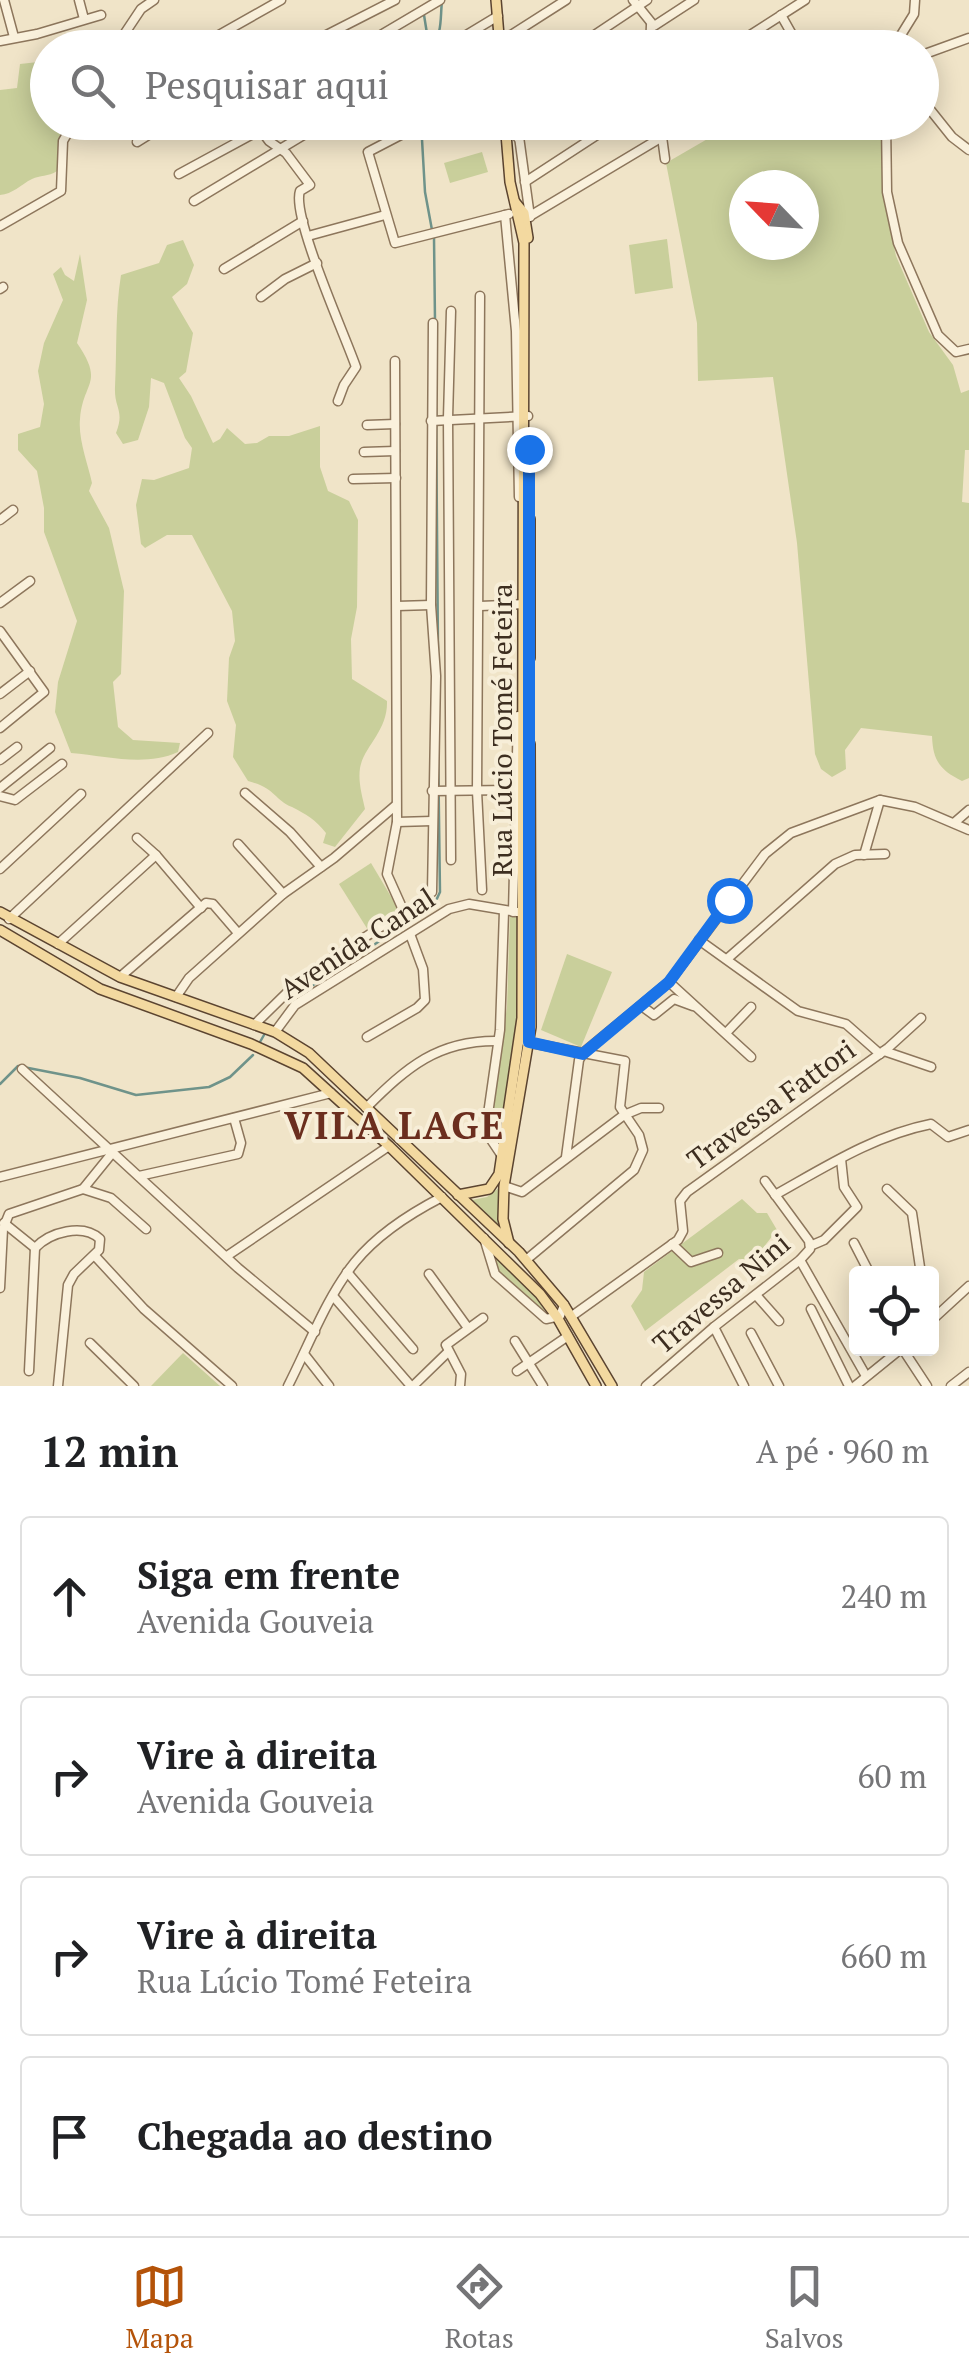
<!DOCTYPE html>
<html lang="pt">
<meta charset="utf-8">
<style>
:root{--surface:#fff;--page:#f6f6f6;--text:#202124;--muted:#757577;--line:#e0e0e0;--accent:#b45309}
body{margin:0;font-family:"PT Serif",serif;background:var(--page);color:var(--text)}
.controls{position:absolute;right:30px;bottom:30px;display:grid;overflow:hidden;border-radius:10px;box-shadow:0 5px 25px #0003}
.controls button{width:90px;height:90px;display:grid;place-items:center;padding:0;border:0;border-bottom:2px solid var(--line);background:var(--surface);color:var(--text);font:50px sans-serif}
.compass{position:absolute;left:729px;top:170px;width:90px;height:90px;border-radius:50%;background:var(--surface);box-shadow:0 5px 25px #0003;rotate:295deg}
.stop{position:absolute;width:30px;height:30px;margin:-22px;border:8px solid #1a73e8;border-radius:50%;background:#fff}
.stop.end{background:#1a73e8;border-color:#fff;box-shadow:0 2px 10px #0008}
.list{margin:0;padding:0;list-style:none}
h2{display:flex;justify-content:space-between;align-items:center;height:130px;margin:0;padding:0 40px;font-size:42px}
h2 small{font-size:32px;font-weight:400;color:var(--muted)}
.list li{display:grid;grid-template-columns:65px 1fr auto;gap:30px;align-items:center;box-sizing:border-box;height:160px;margin:0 20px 20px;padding:0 20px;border:2px solid var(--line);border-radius:10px}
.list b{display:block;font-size:38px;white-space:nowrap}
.list p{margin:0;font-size:32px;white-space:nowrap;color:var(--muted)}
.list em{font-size:32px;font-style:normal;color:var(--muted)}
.icon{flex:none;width:55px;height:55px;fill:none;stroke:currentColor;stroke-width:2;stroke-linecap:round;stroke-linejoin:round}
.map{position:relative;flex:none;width:969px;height:1386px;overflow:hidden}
.search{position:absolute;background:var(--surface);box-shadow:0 5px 25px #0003;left:30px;right:30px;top:30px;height:110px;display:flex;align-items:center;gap:25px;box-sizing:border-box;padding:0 35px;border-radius:55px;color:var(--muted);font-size:38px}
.sheet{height:850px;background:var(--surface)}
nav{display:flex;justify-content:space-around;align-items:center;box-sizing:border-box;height:140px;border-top:2px solid var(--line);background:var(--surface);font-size:28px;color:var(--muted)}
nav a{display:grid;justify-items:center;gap:5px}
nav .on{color:var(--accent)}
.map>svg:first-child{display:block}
</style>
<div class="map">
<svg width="969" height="1386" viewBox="0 0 969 1386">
<rect width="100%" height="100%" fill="#f0e4c8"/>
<g fill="#c9cf9b" fill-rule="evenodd">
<path d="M47,61L48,122L71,123L59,146L57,171C48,177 40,175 32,179C20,185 13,194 0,195V90L17,88L20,64Z"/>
<path d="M735,123H885V205L896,256L929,332L953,365L961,393L969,390V450H965L962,502L969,503V778L962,781C940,770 933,761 932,736L861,728L845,750L846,769L832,777L821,769L815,754L797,543L773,377L698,381L697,323L666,163ZM744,185H804V245H744Z"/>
<path d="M482,152L488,172L450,183L444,163Z"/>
<path d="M667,239L673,288L635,294L629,245Z"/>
<path d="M183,240L194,265L187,284L172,297L193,333L186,372L179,378L191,396L213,443L220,439L227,428L245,444L257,443L269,436H289L320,426V467L328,491L349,501L358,520L357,607L351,639L352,679L387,701C388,731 364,746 360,768C358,782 362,795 365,809L335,847L323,843L326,833C315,819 307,815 292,807C273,799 276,788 248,781L233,757L236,725L227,701L229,658L235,641L232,611L192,535H167L145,548L141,544L136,505L142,479L154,480L189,468L192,448L185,438L164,383L151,378L149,407L138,440L123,444L116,433C125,410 114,409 115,387C117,350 115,311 121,275L159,263L167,245Z"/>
<path d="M80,254L87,300L77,343C105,384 83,381 80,419C78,439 88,464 92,483L89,491L109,528L124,591L121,674L113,682L118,727L133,740L180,743L178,752C145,767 107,756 71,753L55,712L58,682L77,621L44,532V508L37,471L18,450V434L40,427L44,404L38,371L44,343L63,300L53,274L61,267L65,275L74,281Z"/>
<path d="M371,863L399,910L368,930L339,884Z"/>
<path d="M510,914H519L520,1009L501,1140L494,1131L491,1120L507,1007Z"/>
<path d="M567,954L612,972L581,1047L541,1030Z"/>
<path d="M500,1187L501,1228L472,1200L487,1197Z"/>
<path d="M742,1199L757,1213H767L777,1230L763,1248L746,1260L739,1259L645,1331L631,1306L642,1290L644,1272Z"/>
<path d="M492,1253L536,1296L547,1315L497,1271Z"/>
<path d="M183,1353L220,1386H151Z"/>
</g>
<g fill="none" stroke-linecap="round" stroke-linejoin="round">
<g stroke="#6f938a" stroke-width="2.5">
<path d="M424,15L429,46"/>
<path d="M430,48C443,35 440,18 442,1"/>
<path d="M421,122L425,192L432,230"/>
<path d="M434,238L435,320"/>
<path d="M436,408L438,650"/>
<path d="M289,1001L434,905L440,892L438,743"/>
<path d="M260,1042L264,1035"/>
<path d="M0,1084L18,1066L80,1078L136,1095L209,1087L230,1077L253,1055"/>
</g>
<g stroke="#8d765c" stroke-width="11">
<g id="minor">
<path d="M4,0L14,37"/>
<path d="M79,0L84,19"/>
<path d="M633,0L654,26L694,0"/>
<path d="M781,15L794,38V48"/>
<path d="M0,41L37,34L101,15"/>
<path d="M500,42L566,0"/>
<path d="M115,48L141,9L154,0"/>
<path d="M196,48L281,0"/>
<path d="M301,48L395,0"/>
<path d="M359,48L440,0"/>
<path d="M445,48L498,16"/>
<path d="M575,48L647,0"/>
<path d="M650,48L651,25"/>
<path d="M730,48L805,0"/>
<path d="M893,48L914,14L915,0"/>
<path d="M922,55L969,38"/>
<path d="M928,107L952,137L969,150"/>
<path d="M219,122H229"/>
<path d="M255,122L269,141L286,153L310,185L300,191C291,216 345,335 356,367L344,385L338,401"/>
<path d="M517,122L530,217"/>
<path d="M660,122L665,159"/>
<path d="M886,122L887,192L898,243L938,335L956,352L969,349"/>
<path d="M416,127L368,152L395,243L509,214"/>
<path d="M518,138L542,122"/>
<path d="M137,142L169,122"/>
<path d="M179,174L260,130"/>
<path d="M525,182L617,122"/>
<path d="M194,201L325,122"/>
<path d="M505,215L516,331L519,497"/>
<path d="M530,216L662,137"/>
<path d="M0,226L61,191L63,141L74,122"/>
<path d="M308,236L385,215"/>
<path d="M224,269L303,221"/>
<path d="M0,289L3,287"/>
<path d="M480,296L477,791L482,890"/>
<path d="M261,297L285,279L317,263"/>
<path d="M451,311L448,418L451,860"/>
<path d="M431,421L528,416"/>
<path d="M367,425L395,424"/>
<path d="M364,452L395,451"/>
<path d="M353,479L396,478"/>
<path d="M0,520L13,510"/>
<path d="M0,603L30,581"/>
<path d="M397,606L431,605"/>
<path d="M480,606L526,604"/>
<path d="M0,631L44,692L0,728"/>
<path d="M0,694L30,671"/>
<path d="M0,760L17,747"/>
<path d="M0,788L50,748"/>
<path d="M432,791L517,790"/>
<path d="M245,793L290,832L321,867"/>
<path d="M0,796L15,800L62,764"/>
<path d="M397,822L432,821"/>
<path d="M954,823L969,810"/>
<path d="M137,838L156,855L201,908"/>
<path d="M238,844L283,894"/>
<path d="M864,855L880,800"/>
<path d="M0,869L81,794"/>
<path d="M432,892L436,676L431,605L433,323"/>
<path d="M513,912L518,716"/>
<path d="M9,919L208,733"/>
<path d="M699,940L798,1011L846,1024L880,1054"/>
<path d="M58,944L156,855"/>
<path d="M727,959L835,864L855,855L885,854"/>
<path d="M120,977L206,903L213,904L238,933"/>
<path d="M669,982L751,1057"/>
<path d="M176,997L189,978L283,894L334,858L395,806"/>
<path d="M643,1007L654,1015L674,999L693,1006"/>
<path d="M254,1025L303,977L404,912L387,874L397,822L395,361"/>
<path d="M275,1032L295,1005L449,909L469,904L517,912"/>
<path d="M726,1033L751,1007"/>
<path d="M367,1037L417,1008L425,1000L423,969L410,934"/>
<path d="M526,1042L625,1061L620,1107L639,1135L643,1150L634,1170L526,1260"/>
<path d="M884,1051L931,1067"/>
<path d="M583,1053L669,982L765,854L791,833L880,800L915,807L969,830"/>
<path d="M22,1069L238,1268L315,1332"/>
<path d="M366,1108C407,1067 438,1040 498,1041"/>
<path d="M502,1156L490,1138L487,1121L500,1030L504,911"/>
<path d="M566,1157L579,1060L583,1053"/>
<path d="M139,1176L238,1154L241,1143L234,1118"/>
<path d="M0,1177L331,1093"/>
<path d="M504,1186L522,1192L624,1115L641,1108H659"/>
<path d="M83,1189L111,1198L146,1229"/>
<path d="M887,1189L912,1213L921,1274"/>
<path d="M775,1195C825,1167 875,1135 931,1124L948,1137L969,1130"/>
<path d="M4,1223L35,1248"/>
<path d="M484,1238L495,1274L546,1319L560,1316L564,1305"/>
<path d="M854,1243L870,1274"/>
<path d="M672,1244L691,1262L718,1253"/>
<path d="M810,1246L824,1240L857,1207L844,1187L841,1159"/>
<path d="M35,1248C50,1232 83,1223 100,1239L99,1250L74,1274L68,1285L58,1386"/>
<path d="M95,1256L144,1309L232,1386"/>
<path d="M227,1256L389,1146"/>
<path d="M800,1260L866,1376"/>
<path d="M347,1272L413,1349"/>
<path d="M429,1274L468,1328"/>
<path d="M0,1288L3,1229L9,1214L83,1189L113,1152"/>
<path d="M756,1295L779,1321"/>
<path d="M333,1296L411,1386"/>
<path d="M811,1309L849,1386"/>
<path d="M572,1316L678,1240L683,1231L680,1201L687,1192L888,1048L921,1018"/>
<path d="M932,1320L969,1286"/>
<path d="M714,1327L744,1386"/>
<path d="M751,1333L779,1386"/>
<path d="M515,1341L543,1386"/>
<path d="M90,1343L134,1386"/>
<path d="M902,1348L927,1386"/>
<path d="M304,1354L329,1386"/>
<path d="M29,1371L35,1248"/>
<path d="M517,1371L568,1336"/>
<path d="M288,1386C309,1345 326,1298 355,1262C377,1235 411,1213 442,1197"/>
<path d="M413,1386L447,1353"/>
<path d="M460,1386L461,1374L446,1345L483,1318"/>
<path d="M646,1386L714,1327L800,1260L810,1249L809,1241L765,1181"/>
<path d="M855,1386L902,1348"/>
<path d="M951,1386L969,1372"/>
</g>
</g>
<g stroke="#5b4430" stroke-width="12">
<g id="major">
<path d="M496,0L500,48"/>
<path d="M515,202L524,213L528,238"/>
<path d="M530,519V658"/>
<path d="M0,912L120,977L275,1032L309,1053L519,1252L564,1305L612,1386"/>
<path d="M0,930L100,989L251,1044L303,1068L389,1146L540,1294L557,1317L596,1386"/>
<path d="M458,1195L489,1189L499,1174L522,1018L524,243L510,182L505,122"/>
<path d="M509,1243L503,1219L504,1186L531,1027L530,744"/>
</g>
</g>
<use href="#minor" stroke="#faf1dc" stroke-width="8"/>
<use href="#major" stroke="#f3d9a0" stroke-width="9"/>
</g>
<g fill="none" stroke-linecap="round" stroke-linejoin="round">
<path stroke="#1a73e8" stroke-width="12" d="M529,449V1042L583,1054L669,982L729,900"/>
</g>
<g text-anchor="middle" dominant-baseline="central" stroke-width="8" stroke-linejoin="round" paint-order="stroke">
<g font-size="28" fill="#3d2e20" stroke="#f7eed8">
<text transform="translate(501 730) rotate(-90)">Rua Lúcio Tomé Feteira</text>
<text transform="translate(357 943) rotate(-33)">Avenida Canal</text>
<text transform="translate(771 1104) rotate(-36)">Travessa Fattori</text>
<text transform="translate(721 1293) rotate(-40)">Travessa Nini</text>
</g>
<g font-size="38" font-weight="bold" letter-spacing="2.5" fill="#6b2e1e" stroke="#f7eed8">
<text x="395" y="1125">VILA LAGE</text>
</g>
</g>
</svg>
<div class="controls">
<button><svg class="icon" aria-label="locate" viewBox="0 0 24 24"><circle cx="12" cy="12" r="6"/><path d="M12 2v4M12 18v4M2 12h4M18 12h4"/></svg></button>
</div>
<svg class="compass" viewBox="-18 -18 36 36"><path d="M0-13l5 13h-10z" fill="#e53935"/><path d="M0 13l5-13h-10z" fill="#757577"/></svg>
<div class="stop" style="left:729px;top:900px"></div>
<div class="stop end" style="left:529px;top:449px"></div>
<div class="search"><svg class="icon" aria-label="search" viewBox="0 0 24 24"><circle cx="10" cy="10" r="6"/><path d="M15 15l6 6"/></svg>Pesquisar aqui</div>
</div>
<section class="sheet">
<h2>12 min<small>A pé · 960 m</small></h2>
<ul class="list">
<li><svg class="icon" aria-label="ahead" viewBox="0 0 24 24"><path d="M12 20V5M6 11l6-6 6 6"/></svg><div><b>Siga em frente</b><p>Avenida Gouveia</p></div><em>240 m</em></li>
<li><svg class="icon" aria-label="right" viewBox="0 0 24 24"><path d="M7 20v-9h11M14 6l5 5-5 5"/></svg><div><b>Vire à direita</b><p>Avenida Gouveia</p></div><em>60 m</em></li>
<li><svg class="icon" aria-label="right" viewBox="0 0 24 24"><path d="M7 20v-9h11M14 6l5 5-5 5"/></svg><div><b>Vire à direita</b><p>Rua Lúcio Tomé Feteira</p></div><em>660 m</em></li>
<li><svg class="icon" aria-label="arrive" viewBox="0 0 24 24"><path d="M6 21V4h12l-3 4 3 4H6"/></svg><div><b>Chegada ao destino</b></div></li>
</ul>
</section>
<nav>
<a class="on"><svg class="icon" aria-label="map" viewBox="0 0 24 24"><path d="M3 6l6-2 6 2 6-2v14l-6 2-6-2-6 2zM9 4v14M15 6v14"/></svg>Mapa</a>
<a><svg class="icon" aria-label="directions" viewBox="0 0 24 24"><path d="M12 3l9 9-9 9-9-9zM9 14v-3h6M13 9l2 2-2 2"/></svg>Rotas</a>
<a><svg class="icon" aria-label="saved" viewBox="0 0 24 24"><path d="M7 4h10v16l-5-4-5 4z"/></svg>Salvos</a>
</nav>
